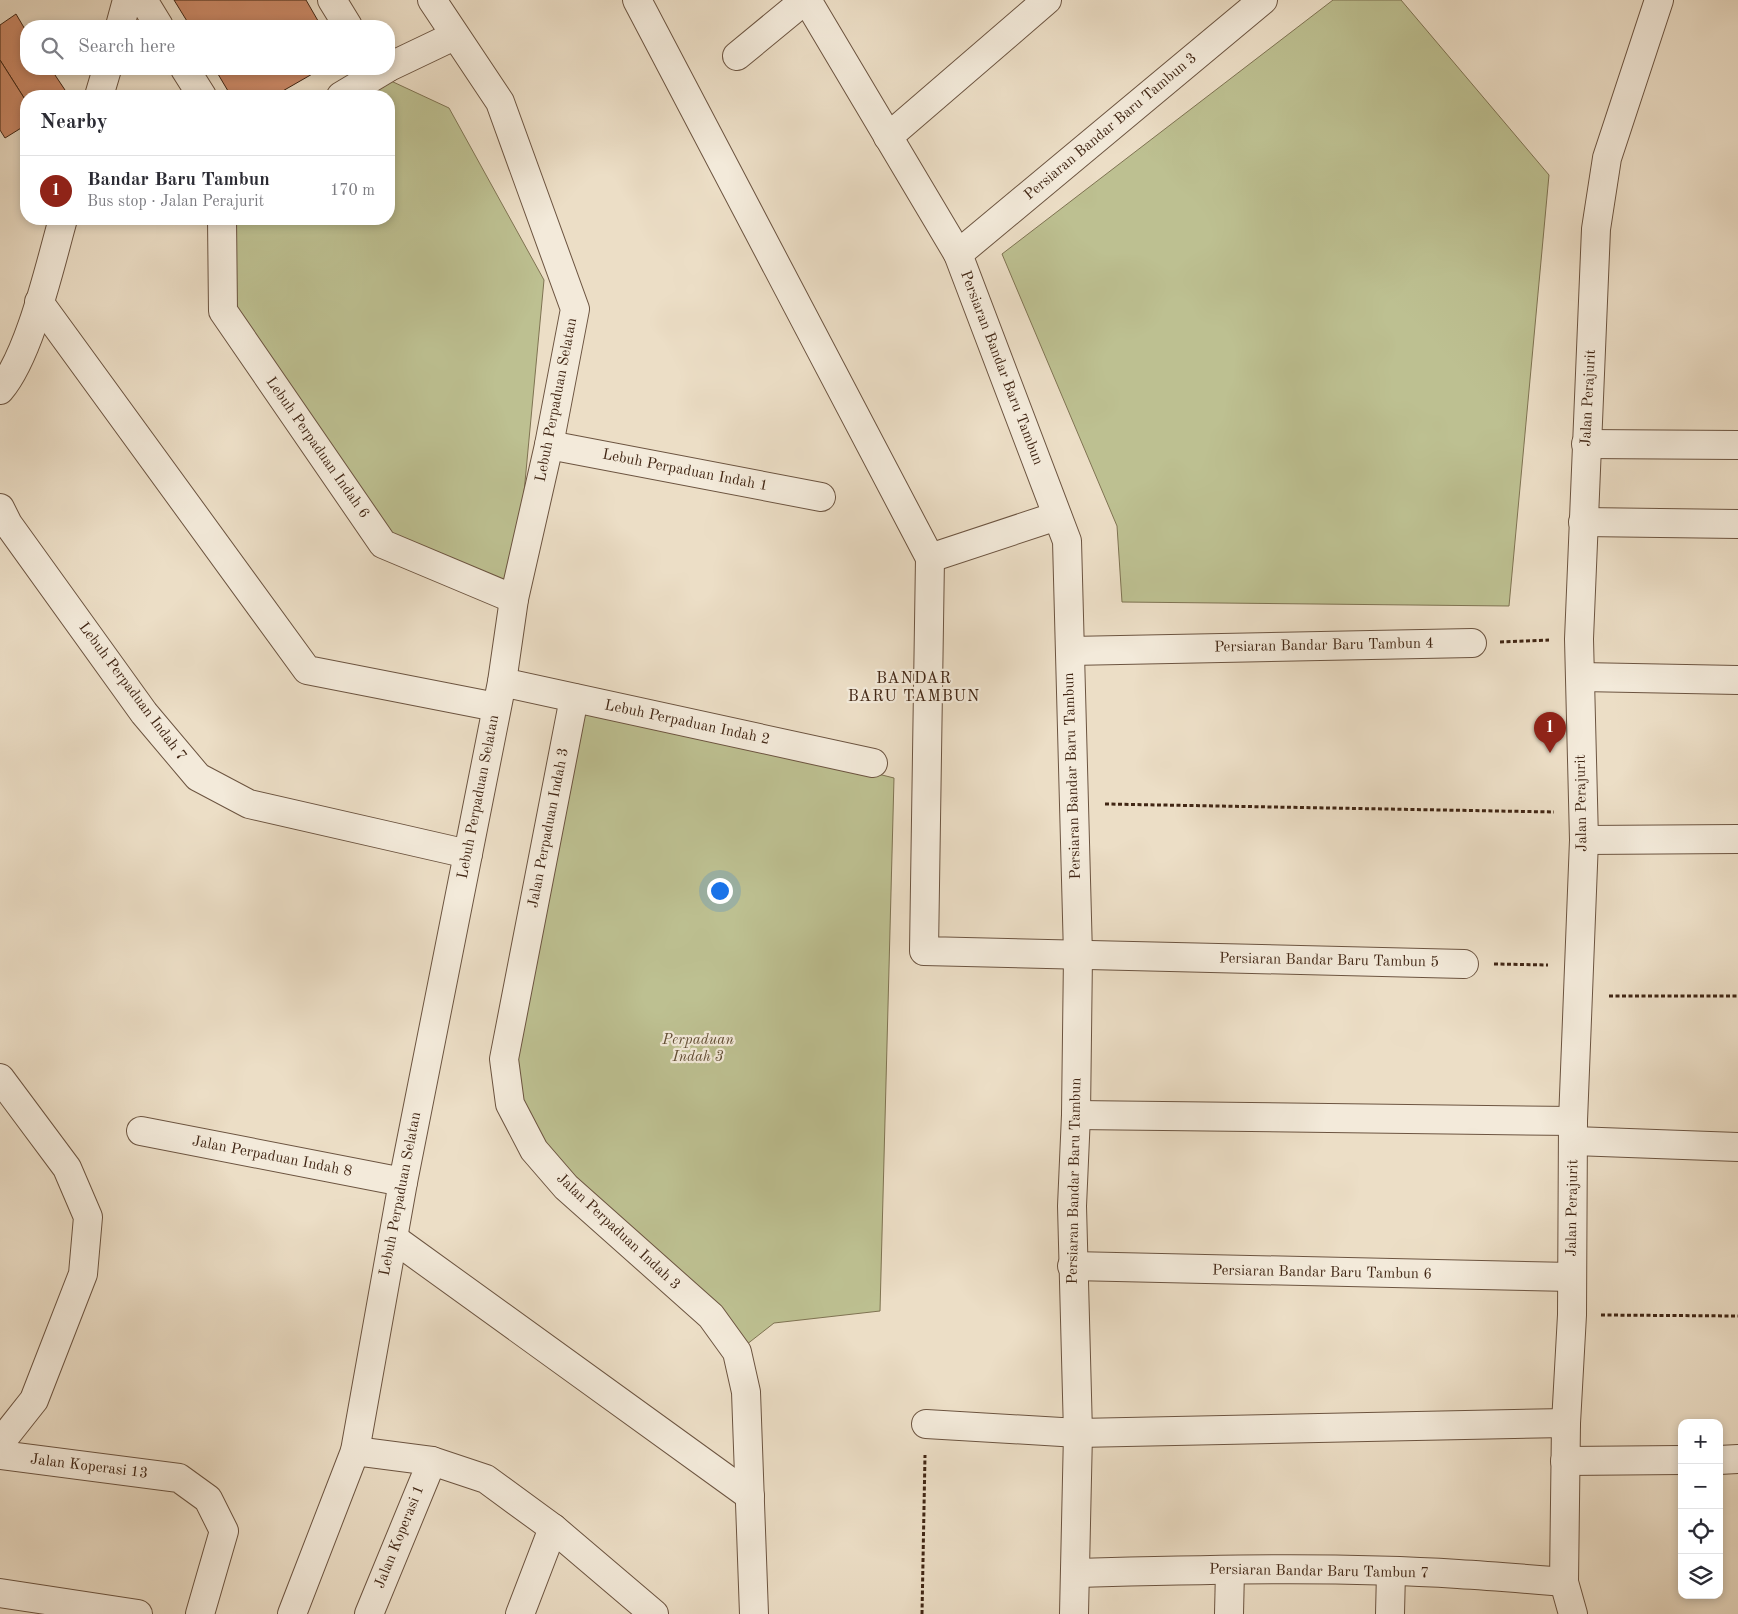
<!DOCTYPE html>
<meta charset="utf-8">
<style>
:root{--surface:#fff;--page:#f7f7f7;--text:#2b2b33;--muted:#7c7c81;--line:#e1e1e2;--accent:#8f2418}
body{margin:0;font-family:"Old Standard TT",serif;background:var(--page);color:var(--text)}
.controls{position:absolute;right:15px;bottom:15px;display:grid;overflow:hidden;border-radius:10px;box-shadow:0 2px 8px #0003}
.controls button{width:45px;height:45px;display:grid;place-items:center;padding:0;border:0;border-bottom:1px solid var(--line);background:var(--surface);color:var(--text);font:25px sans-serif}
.you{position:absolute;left:719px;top:890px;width:18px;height:18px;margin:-12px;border:4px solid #fff;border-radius:50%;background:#1a73e8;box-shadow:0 0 0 8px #1a73e833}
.badge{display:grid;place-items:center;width:32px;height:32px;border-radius:50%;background:var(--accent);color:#fff;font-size:16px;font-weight:700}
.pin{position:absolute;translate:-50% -41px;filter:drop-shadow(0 1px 2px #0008)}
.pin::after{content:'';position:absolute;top:26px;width:18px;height:15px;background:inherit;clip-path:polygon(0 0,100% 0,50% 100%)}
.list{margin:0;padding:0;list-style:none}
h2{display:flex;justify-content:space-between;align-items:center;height:65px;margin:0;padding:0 20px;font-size:21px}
h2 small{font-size:16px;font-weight:400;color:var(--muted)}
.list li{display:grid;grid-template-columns:32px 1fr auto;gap:15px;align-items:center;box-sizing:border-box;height:70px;padding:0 20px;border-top:1px solid var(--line)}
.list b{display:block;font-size:19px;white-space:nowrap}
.list p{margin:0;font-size:16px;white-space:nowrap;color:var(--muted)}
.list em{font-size:16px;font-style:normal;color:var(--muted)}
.icon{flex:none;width:28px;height:28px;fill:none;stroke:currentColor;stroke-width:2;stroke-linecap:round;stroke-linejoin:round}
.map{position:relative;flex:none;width:1738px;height:1614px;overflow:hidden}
.search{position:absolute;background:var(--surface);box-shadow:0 2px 8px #0003;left:20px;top:20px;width:375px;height:55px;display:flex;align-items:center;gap:12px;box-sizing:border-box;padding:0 18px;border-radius:20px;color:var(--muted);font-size:19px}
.panel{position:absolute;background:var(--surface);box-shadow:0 2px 8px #0003;left:20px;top:90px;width:375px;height:135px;border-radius:20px}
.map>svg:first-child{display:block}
</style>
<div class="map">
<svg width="1738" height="1614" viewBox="0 0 1738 1614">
<rect width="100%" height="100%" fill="#ecdec6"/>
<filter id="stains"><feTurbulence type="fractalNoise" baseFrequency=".004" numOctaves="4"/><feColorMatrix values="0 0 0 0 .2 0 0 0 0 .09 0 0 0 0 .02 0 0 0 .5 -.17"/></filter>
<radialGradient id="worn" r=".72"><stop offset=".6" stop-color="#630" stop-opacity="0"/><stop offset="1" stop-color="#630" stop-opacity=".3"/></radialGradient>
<g fill="#bdc091" stroke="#7f7352">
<path d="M1333,0H1401L1549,175L1509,606L1122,602L1117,526L1002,254Z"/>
<path d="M376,74L449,108L544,280L514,599L383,544L223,311L234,219H389V96H341Z"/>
<path d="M574,698L894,778L880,1311L774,1323L737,1352L576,1196L510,1104Z"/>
</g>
<g fill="#cc8a68" stroke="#412614">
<path d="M174,0H306L321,26H190Z"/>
<path d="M16,14L26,31V69H51L69,96H26V101L0,60V25Z"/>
<path d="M0,60L26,101V125L5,138L0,130Z"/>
<path d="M215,69H321L274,96H231Z"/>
</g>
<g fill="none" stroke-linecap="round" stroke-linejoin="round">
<g stroke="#6c5440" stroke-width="30">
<g id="minor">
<path d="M143,0L159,26"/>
<path d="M332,0L348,26"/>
<path d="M637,0L930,558L1057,516"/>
<path d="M807,0L958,254L1067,541L1078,955L1076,1115L1072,1206L1078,1433L1074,1614"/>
<path d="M120,26L127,0"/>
<path d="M737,56L805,0"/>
<path d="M389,67L454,36"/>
<path d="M185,69L202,96"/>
<path d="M99,96L107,69"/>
<path d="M341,96L386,69"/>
<path d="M888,137L1047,0"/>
<path d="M222,219L223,311L383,544L514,599"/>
<path d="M958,254L1263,0"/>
<path d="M39,302L307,670L496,707"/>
<path d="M0,390C30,355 50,265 63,219"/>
<path d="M1586,444L1738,445"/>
<path d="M549,445L821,497"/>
<path d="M0,508L8,524L144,713L198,777L249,804L468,854"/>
<path d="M1583,522L1738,524"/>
<path d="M930,558L924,951L1464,964"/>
<path d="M1070,651L1472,643"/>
<path d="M1581,677L1738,680"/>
<path d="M502,682L873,763"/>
<path d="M574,698L504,1059L510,1104L534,1150L566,1187L711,1316L737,1352L746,1392L754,1614"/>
<path d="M1584,840L1738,839"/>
<path d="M0,1078L67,1168L88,1217L83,1274L34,1400L0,1443"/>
<path d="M1076,1115L1573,1121"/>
<path d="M141,1131L403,1182"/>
<path d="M1574,1141L1738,1147"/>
<path d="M393,1238L750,1496"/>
<path d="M1072,1266L1572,1277"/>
<path d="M926,1424L1078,1433L1566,1423"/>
<path d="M355,1451L432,1461L486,1479L553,1528L654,1614"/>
<path d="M0,1455L179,1478L208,1499L224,1531L200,1614"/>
<path d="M1719,1460L1738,1459"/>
<path d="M1565,1461L1682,1460"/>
<path d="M1075,1573C1202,1570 1331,1566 1458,1574C1493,1576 1528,1579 1564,1582"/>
<path d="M0,1593L138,1614"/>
<path d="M292,1614L355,1451L403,1182L502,682L514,599L549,445L575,309L500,102L432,0"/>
<path d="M369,1614L432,1461"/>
<path d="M520,1614L553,1528"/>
<path d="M1229,1614L1230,1570"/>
<path d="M1390,1614L1391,1572"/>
<path d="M1573,1614L1564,1582L1566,1423L1572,1315L1573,1121L1584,840L1579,639L1596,229L1607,158L1659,0"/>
</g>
</g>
<g stroke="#412614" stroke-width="3" stroke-dasharray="4 2.5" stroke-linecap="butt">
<path d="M1500,642L1549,640"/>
<path d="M1105,804L1554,812"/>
<path d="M1494,964L1548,965"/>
<path d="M1609,996H1738"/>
<path d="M1601,1315L1738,1316"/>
<path d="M922,1614L925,1455"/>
</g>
<use href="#minor" stroke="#f3eada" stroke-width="28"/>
</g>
<g text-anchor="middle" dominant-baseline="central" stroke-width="4.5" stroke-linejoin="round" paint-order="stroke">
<g font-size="15" fill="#412614" stroke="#f3eada">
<text transform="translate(1111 127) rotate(-40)">Persiaran Bandar Baru Tambun 3</text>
<text transform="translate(1001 368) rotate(69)">Persiaran Bandar Baru Tambun</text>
<text transform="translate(1589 398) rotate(-87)">Jalan Perajurit</text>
<text transform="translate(557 400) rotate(-79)">Lebuh Perpaduan Selatan</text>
<text transform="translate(317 448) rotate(55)">Lebuh Perpaduan Indah 6</text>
<text transform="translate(685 471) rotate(11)">Lebuh Perpaduan Indah 1</text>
<text transform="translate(1324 646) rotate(-1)">Persiaran Bandar Baru Tambun 4</text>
<text transform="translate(132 692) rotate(53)">Lebuh Perpaduan Indah 7</text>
<text transform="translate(687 723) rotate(12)">Lebuh Perpaduan Indah 2</text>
<text transform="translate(1073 776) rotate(-92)">Persiaran Bandar Baru Tambun</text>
<text transform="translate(479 797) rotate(-79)">Lebuh Perpaduan Selatan</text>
<text transform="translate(1582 803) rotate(-91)">Jalan Perajurit</text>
<text transform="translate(549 828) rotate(-79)">Jalan Perpaduan Indah 3</text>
<text transform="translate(1329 961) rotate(1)">Persiaran Bandar Baru Tambun 5</text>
<text transform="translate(272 1157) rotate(11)">Jalan Perpaduan Indah 8</text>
<text transform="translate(1075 1181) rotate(-89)">Persiaran Bandar Baru Tambun</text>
<text transform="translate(401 1194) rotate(-79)">Lebuh Perpaduan Selatan</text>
<text transform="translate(1573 1208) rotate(-89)">Jalan Perajurit</text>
<text transform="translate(618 1232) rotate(43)">Jalan Perpaduan Indah 3</text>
<text transform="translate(1322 1273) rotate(1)">Persiaran Bandar Baru Tambun 6</text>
<text transform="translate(89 1467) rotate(7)">Jalan Koperasi 13</text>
<text transform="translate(400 1537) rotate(-68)">Jalan Koperasi 1</text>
<text transform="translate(1319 1572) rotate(1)">Persiaran Bandar Baru Tambun 7</text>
</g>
<g font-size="15" font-style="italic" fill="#604c33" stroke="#f3eada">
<text x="698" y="1040">Perpaduan<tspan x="698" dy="17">Indah 3</tspan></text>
</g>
<g font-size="16" letter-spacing="1" fill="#412614" stroke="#f3eada">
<text x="914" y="679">BANDAR<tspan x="914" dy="18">BARU TAMBUN</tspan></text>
</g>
</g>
<rect width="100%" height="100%" filter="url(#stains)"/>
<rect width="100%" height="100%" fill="url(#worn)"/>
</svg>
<div class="controls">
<button>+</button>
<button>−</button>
<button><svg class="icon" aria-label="locate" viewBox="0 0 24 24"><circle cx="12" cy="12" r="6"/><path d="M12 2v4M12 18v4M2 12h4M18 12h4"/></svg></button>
<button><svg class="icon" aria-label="layers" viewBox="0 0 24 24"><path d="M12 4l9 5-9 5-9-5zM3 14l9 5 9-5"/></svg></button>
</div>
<div class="you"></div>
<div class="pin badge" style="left:1550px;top:753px">1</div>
<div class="search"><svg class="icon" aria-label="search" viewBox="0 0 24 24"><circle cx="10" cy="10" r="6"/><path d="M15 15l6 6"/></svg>Search here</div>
<section class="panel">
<h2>Nearby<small></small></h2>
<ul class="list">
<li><span class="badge">1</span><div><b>Bandar Baru Tambun</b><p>Bus stop · Jalan Perajurit</p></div><em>170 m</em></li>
</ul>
</section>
</div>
